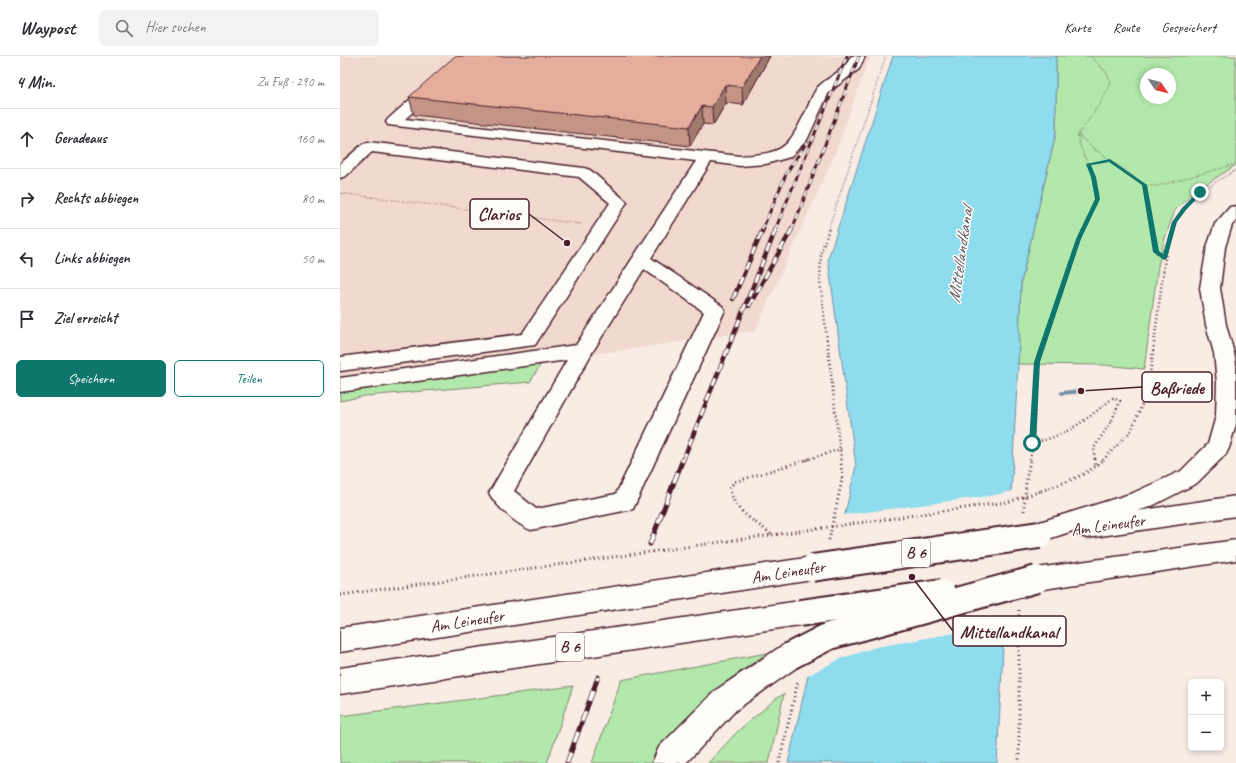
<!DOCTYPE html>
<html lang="de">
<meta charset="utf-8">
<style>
:root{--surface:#fff;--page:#f2f2f3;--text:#2b2b33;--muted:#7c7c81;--line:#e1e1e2;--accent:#0f766e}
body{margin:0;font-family:Caveat,sans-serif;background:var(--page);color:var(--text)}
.controls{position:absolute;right:12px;bottom:12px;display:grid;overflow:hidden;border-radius:6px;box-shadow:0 2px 6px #0003}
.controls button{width:36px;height:36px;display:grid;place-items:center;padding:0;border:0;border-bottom:1px solid var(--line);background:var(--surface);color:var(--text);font:20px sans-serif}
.compass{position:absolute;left:800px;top:12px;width:36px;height:36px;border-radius:50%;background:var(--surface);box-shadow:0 2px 6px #0003;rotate:125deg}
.stop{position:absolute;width:12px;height:12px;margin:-9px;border:3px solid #0f766e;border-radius:50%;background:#fff}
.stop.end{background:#0f766e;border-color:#fff;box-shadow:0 1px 4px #0008}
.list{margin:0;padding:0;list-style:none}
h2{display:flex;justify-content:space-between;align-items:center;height:52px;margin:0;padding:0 16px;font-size:17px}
h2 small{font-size:13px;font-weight:400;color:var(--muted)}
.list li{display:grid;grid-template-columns:26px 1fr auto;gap:12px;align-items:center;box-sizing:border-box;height:60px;padding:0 16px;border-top:1px solid var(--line)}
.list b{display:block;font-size:15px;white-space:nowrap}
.list em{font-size:13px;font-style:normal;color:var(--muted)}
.actions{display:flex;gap:8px;padding:12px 16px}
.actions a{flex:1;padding:9px 0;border:1px solid var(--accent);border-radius:6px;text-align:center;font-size:14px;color:var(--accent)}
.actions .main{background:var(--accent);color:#fff}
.icon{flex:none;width:22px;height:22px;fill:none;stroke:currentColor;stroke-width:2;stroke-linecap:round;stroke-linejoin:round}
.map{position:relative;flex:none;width:896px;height:707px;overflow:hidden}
header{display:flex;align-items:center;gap:24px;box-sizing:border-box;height:56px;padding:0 20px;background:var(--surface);border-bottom:1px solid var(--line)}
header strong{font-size:19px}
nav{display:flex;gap:22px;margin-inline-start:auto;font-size:14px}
.search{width:280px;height:36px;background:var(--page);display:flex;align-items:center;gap:10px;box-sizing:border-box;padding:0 14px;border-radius:6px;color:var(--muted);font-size:15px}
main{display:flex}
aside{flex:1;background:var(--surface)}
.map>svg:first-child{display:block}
</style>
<header>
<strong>Waypost</strong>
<div class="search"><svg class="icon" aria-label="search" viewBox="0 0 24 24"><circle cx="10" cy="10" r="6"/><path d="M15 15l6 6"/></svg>Hier suchen</div>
<nav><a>Karte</a><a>Route</a><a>Gespeichert</a></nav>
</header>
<main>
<aside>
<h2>4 Min.<small>Zu Fuß · 290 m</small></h2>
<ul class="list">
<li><svg class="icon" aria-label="ahead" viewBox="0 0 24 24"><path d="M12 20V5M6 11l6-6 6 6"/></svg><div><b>Geradeaus</b></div><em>160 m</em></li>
<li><svg class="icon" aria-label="right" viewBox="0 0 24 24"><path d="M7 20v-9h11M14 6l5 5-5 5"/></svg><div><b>Rechts abbiegen</b></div><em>80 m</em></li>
<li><svg class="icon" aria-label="left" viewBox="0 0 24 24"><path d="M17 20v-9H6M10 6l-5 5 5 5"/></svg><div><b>Links abbiegen</b></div><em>50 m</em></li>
<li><svg class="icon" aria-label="arrive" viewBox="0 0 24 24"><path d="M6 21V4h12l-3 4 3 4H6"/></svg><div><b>Ziel erreicht</b></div></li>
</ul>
<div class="actions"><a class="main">Speichern</a><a>Teilen</a></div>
</aside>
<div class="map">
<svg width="896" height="707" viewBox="0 0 896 707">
<rect width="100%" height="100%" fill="#f8ece5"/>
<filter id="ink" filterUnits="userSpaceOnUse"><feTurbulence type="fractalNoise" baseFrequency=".025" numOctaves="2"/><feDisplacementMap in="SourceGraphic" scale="8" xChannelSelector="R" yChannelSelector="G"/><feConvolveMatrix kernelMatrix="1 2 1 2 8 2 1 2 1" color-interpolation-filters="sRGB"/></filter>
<g filter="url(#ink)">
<path fill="#f2d9cf" d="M0,0H530L495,98L415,275L0,335Z"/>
<g fill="#b2e8ab" stroke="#7e846b" fill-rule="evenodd">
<path d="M716,0H896V109L854,136L835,154L825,182L818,210L804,313L765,309L678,308L681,226L716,77ZM806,18H830V42H806Z"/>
<path d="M201,308L190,326L25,340L0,345V333L37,327Z"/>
<path d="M427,597C407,611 386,625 368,641C347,661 330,684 313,707H252L281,624Z"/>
<path d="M233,630L207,707H0V660Z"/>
<path d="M444,638L429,707H368L399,674L437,642Z"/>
</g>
<path fill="#8fdcef" stroke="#7390a1" d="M553,0H716V77L681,226L678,308L657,707H448L516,410L488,203Z"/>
<path fill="#f8ece5" d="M674,435L666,568L536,591L500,603L465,621L503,459L649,440Z"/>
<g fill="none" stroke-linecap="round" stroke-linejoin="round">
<path fill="#7390a1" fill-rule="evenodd" d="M741,333H743L744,335L743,337L722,339L719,337L722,335Z"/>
<g stroke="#4a1f2b" stroke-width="3">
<g id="minor">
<path d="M119,0H134L65,63L400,100C446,97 447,93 467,53C470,46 473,37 478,31C489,20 505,15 511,0H525L519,13L489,36L467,84L450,101L426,108L400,110L371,106L311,202L382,250L385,254L293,453L191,474C177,469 156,450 149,437L227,304L0,336V322L236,289L356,105L48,69L46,66L48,63ZM304,213L364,256L276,438L196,453L174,435L253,295Z"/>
<path d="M28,86L244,112L250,114L287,146L195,289L0,315V301L182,278L270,147L239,121L32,96L6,120L0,122V108L23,88Z"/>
</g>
</g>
<g stroke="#4a1f2b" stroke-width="3">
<g id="highway">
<path d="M896,150V165L892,169L885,191L880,232L886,269L894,297L896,309V368L889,392L886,398L857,427L810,451L797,455L896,440V460L747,482L738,479L736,474L699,486L690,483L686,476L690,469L793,437L841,415L868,388L876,360L877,327L874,297L866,269L860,232L867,191L875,168L890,151Z"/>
<path d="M896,484V504L697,534L688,531L684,523L688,515L697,512Z"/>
<path d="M472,501L481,504L485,512L481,520L472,523L0,596V572Z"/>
<path d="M460,545L470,549L474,557L470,565L460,569L0,638V612Z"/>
<path d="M450,587L460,591L464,600L460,609L396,654L346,707H312L319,691L376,634L440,591Z"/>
</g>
</g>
<g stroke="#4a1f2b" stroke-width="1.5" stroke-dasharray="0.5 2" stroke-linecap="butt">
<path d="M738,79L753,92L805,129L818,130L896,108"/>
<path d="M748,108L769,105"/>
<path d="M805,129L812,174"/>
<path d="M0,137L241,168"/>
<path d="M488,174L546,0"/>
<path d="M743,174C747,166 756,150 757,142C759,119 740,101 738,79L761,46L771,27L766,16L750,0"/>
<path d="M833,174C841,144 871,129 896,114"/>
</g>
<g stroke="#4a1f2b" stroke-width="2.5" stroke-dasharray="1 3" stroke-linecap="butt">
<path d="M489,173L481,196L480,224L501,404"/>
<path d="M812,173L816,196L825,202"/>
<path d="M693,387C729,379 745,364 773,342L780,345L772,364L754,392L755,404"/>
<path d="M466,404L501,393"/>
<path d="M690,404L693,387L697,306L743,173"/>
<path d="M763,404L791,375L808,334L825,202L833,173"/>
</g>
<g stroke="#4a1f2b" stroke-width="3" stroke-dasharray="1 3.5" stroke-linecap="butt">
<path d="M755,403L756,411"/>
<path d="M701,435C723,427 747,420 764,403"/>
<path d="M684,455L686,427L690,403"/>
<path d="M431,478C415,465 392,454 390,432L394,426L469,403"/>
<path d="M489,484L502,424L501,403"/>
<path d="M0,539L482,472"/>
<path d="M679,554V707"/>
<path d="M439,707L458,625"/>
</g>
<use href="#minor" fill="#fdfcf7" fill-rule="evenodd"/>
<use href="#highway" fill="#fdfcf7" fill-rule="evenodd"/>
<g stroke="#4a1f2b" stroke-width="3">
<g id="rail-far2">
<path d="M422,174L447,116L467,86"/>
<path d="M435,174L507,0"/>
<path d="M452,174L519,0"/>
</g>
</g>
<g stroke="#4a1f2b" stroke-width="4.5">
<g id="rail-far1">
<path d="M393,243L423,173"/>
<path d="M409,250L452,173"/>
<path d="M343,404L436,173"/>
</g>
</g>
<g stroke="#4a1f2b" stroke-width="5">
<g id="rail">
<path d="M310,488L343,403"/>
<path d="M227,707L258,621"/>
</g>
</g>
<use href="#rail-far2" stroke="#fdfcf7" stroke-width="2" stroke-dasharray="6" stroke-linecap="butt"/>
<use href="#rail-far1" stroke="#fdfcf7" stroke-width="3" stroke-dasharray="8" stroke-linecap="butt"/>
<use href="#rail" stroke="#fdfcf7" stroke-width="3.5" stroke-dasharray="11" stroke-linecap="butt"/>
<g stroke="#4a1f2b" stroke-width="30" stroke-linecap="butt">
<g id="highway-bridge">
<path d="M472,512L699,479"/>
<path d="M460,557L602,537"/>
<path d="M450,600L489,580L697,523"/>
</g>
</g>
<path stroke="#4a1f2b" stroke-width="3" stroke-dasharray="1 3.5" stroke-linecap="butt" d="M482,472L668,446L701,435"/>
<use href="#highway-bridge" stroke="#fdfcf7" stroke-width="26"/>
</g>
<path fill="#c49586" stroke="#4a1f2b" d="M430,0L403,49L386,47L373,69L363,68L350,90L74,59L69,41Z"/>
<g fill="#a0796d" stroke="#4a1f2b">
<path d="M420,0H430L403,49L402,31Z"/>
<path d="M385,29L386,47L373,69L372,51Z"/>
<path d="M362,50L363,68L350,90L349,71Z"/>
</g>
<path fill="#e4ad9c" stroke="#4a1f2b" d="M115,0H420L402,31L385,29L372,51L362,50L349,71L69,41Z"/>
</g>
<path fill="#0f766e" d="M770,103L807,129L819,195L823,198L832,166L842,152L859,135L863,136L846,154L837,166L827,202L824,204L813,196L802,129L769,106L751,109L756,121L760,143L741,183L700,306L696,387L692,389L689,387L694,306L736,183L755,143L751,121L746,108Z"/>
<g text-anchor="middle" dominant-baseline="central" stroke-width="3" stroke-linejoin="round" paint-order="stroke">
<g fill="#fdfcf7" stroke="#806168" stroke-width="1">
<rect x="562" y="483" width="28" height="28" rx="3"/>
<rect x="216" y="577" width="28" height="28" rx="3"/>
</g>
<g font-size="16" font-weight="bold" fill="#4a1f2b">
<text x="576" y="497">B 6</text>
<text x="230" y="591">B 6</text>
</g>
<g font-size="17" fill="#4a1f2b" stroke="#fdfcf7">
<text transform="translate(768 469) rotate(-8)">Am Leineufer</text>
<text transform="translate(448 516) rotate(-9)">Am Leineufer</text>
<text transform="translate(127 565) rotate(-9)">Am Leineufer</text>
</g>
<g font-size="18" font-style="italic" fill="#5f5866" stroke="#fdfcf7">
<text transform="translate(620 199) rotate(-82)">Mittellandkanal</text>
</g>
</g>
<path fill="none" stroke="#4a1f2b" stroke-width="1.5" d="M227 187L189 158M741 335L802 331M572 521L613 575"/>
<g fill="#4a1f2b" stroke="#fdfcf7" stroke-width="1.5">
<circle cx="227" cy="187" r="4"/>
<circle cx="741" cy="335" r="4"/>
<circle cx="572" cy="521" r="4"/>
</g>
<g fill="#fdfcf7" stroke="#4a1f2b" stroke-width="1.5">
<rect x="130" y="143" width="59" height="30" rx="4"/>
<rect x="802" y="316" width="70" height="30" rx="4"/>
<rect x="613" y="560" width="113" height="30" rx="4"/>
</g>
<g font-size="18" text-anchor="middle" font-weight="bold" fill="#4a1f2b">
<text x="159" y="164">Clarios</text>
<text x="837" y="338">Baßriede</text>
<text x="669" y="582">Mittellandkanal</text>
</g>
</svg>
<div class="controls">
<button>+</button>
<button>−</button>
</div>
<svg class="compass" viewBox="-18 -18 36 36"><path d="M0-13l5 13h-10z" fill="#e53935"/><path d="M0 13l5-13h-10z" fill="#7c7c81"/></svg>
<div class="stop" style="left:692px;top:387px"></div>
<div class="stop end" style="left:860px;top:136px"></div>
</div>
</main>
